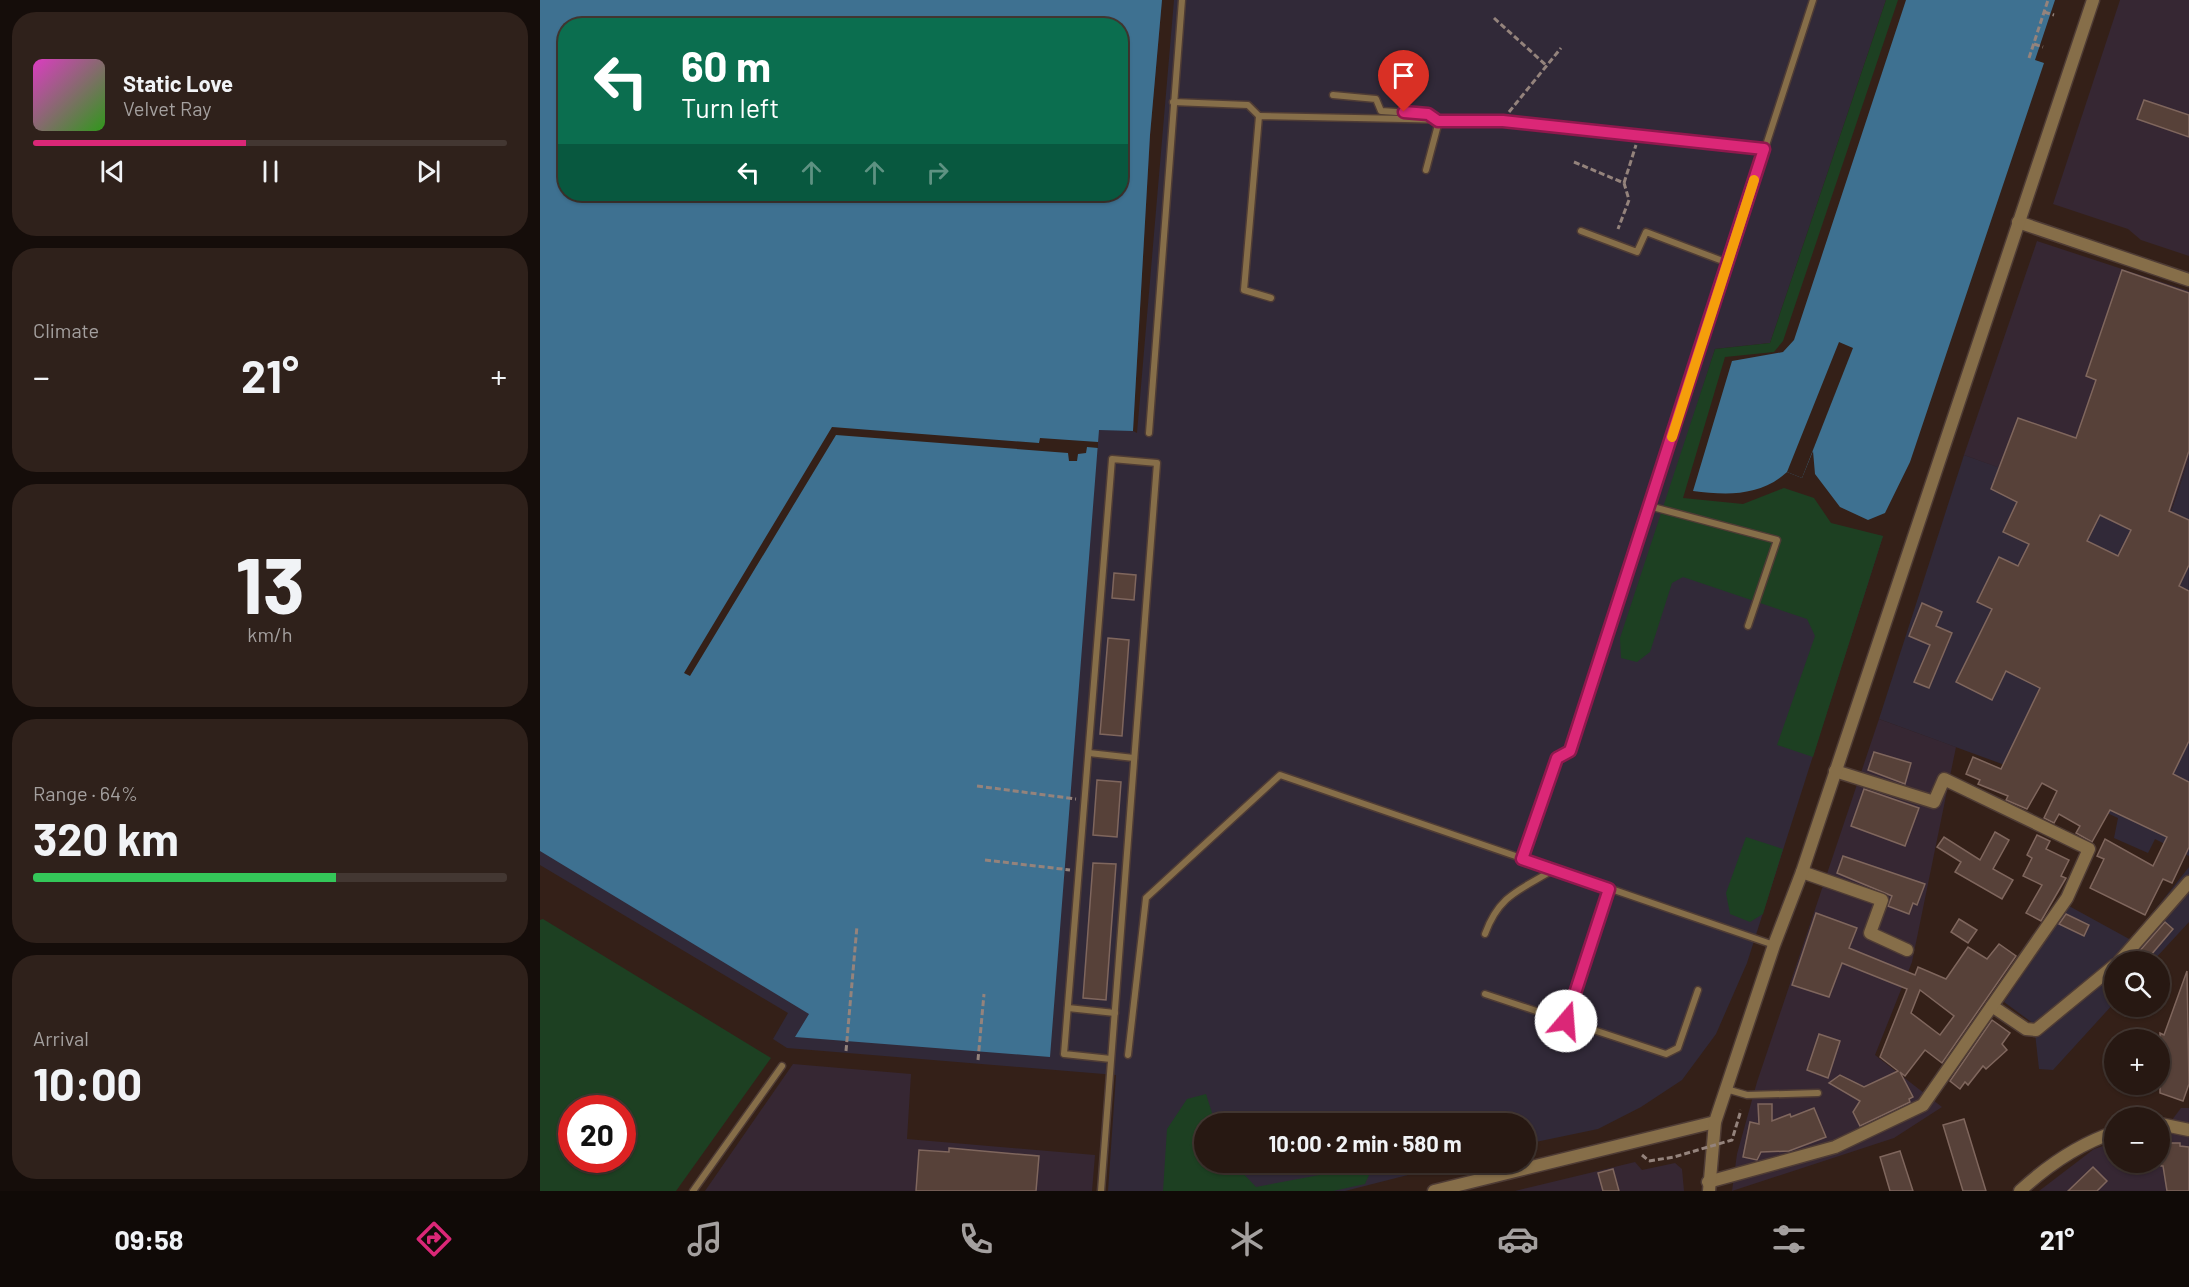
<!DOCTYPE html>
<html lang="en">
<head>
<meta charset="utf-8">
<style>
  body { margin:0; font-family:Barlow,sans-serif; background:#2f211b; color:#f1f3f6; height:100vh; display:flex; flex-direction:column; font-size:22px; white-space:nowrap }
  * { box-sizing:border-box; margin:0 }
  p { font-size:20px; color:#a4a09f }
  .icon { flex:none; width:33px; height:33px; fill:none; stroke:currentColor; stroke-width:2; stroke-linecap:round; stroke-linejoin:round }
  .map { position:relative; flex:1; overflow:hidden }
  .details { display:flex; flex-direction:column; gap:12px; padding:12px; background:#150d0a; width:540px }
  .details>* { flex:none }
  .banner { position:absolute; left:18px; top:18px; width:570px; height:183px; border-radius:24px; box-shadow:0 2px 4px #0004,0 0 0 2px #433732; background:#0b6e4f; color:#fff; overflow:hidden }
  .fabs { position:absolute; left:1564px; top:951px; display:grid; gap:12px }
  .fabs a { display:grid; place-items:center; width:66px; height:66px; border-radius:50%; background:#271812; box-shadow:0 2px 4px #0004,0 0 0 2px #433732; font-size:30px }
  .speed { position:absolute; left:18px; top:1095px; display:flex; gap:12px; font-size:30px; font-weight:700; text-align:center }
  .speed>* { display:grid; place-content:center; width:78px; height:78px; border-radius:50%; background:#271812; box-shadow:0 2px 4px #0004,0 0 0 2px #433732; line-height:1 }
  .speed .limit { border:9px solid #d22; background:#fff; color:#111 }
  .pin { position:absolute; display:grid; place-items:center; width:51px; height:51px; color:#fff; margin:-62px -26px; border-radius:50% 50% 50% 0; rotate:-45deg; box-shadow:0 0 6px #0007 }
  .pin .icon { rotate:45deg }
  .me { position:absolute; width:66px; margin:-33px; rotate:18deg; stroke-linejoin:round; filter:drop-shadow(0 0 4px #0008) }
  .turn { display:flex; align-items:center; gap:21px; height:126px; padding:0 24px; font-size:27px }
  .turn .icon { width:78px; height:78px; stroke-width:2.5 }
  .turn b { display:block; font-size:42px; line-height:51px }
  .lanes { display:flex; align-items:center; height:57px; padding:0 24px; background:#0003; justify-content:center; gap:30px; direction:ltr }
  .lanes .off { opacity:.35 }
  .big { font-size:45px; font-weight:700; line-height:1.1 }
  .details .tile { flex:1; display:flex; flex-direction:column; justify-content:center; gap:9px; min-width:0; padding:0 21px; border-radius:24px; background:#2f211b }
  .details .dial { align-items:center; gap:0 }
  .dial b { font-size:78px; line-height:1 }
  .song { display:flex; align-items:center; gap:18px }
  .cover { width:72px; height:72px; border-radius:9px; background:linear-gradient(135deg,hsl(310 70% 55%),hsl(110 70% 35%)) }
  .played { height:6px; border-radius:3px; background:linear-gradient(90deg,#db2777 45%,#433732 45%) }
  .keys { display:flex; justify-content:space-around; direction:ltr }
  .heat { display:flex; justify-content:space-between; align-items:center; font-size:33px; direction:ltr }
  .charge { height:9px; border-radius:4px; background:linear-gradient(90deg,#34c759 64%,#433732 0) }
  .trip { position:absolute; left:654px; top:1113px; width:342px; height:60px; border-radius:30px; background:#271812; box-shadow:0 2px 4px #0004,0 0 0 2px #433732; font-weight:700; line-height:60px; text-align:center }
  .dock { display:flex; height:96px; justify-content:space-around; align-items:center; background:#100a07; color:#a4a09f }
  .dock .icon { width:42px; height:42px }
  .dock .active { color:#db2777 }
  .dock b { font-size:27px; color:#f1f3f6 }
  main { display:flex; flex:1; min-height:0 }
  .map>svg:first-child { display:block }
  .commercial { fill:#362733 }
  .industrial { fill:#312938 }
  .green { fill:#1d4022; fill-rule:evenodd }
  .water { fill:#3e7191; fill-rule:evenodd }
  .pier { fill:#342018 }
  .building { fill:#574139; stroke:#7f665d; stroke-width:1.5; fill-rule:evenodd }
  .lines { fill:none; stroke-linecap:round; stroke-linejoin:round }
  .service-casing { stroke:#4f3c35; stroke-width:9 }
  .minor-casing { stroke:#4f3c35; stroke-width:15 }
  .tertiary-casing { stroke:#4f3c35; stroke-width:15 }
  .path { stroke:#94837c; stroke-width:3; stroke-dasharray:6 3; stroke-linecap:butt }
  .service { stroke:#866e49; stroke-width:6 }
  .minor { stroke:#866e49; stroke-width:12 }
  .tertiary { stroke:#866e49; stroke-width:12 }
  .path-bridge { stroke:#94837c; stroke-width:3; stroke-dasharray:6 3; stroke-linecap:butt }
  .route-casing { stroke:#8e194d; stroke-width:15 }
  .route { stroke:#db2777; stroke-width:10 }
  .slow { stroke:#f59e0b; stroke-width:10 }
</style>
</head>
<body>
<main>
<section class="details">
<div class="tile">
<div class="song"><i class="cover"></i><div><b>Static Love</b><p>Velvet Ray</p></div></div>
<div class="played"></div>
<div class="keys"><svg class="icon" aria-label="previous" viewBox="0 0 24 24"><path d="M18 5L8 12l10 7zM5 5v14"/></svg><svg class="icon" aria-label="pause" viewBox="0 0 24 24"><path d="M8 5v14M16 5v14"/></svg><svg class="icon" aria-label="next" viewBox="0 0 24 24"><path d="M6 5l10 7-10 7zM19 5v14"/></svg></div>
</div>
<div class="tile"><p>Climate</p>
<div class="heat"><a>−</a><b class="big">21°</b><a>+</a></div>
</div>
<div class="tile dial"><b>13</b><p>km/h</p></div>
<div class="tile"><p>Range · 64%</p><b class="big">320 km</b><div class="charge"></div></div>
<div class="tile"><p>Arrival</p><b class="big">10:00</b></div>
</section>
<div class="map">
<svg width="1649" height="1191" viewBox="0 0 1649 1191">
  <rect width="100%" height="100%" fill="#342018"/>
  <g class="commercial">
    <polygon points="1580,0 1649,0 1649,256 1601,240 1588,229 1513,204"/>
    <polygon points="1497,241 1649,291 1649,458 1625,528 1424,455"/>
    <polygon points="1339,719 1416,747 1372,962 1335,1055 1402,1107 1354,1138 1192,1191 1197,1154 1217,1082"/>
    <polygon points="253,1064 371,1074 367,1139 555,1155 552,1191 165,1191"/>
    <polygon points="1641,1108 1649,1108 1649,1191 1499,1191 1554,1149 1575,1142 1575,1162 1620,1162 1620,1136"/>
    <polygon points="1095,1162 1102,1170 1135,1163 1142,1169 1144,1191 975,1191"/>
  </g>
  <g class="industrial">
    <polygon points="622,0 610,135 593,431 597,433 634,0 1346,0 1230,343 1175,349 1127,499 1343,536 1207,963 1176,1034 1142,1080 1101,1107 1058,1129 986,1144 986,1124 664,1124 664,1162 915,1163 805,1191 568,1191 576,1075 247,1048 233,1039 248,1013 0,865 0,686 580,194 580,26"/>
    <polygon points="1424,455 1626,527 1649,458 1649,856 1615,839 1608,853 1574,838 1578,818 1462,764 1339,719"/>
    <polygon points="1649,867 1649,922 1613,961 1575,962 1575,1002 1513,1070 1499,1069 1494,1024 1464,1002 1529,906 1591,940"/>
  </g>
  <g class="green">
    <polygon points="1346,0 1358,0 1243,341 1234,352 1185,357 1143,498 1203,504 1244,488 1274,498 1291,523 1343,536 1273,757 1237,745 1275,636 1267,619 1143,577 1132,583 1110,652 1097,662 1081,658 1080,638 1175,349 1230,343"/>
    <polygon points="1206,837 1243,849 1223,914 1210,922 1190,914 1186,893"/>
    <path d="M3 919 231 1058 136 1191H0V920ZM32 1108H82V1160H32Z"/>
    <polygon points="666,1094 673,1116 671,1123 664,1124 664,1162 698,1168 716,1187 822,1167 830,1173 825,1184 793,1191 623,1191 627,1129 647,1099"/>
  </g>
  <g class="water">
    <path d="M0 0H622L610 135 593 431 559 430 510 1057 255 1037 269 1014 0 851ZM26 26H580V194H26Z"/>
    <path d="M1366 0H1515L1495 60 1504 63 1370 462 1345 513 1328 520 1300 507 1275 474 1273 451 1262 478 1247 472C1220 497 1186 495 1153 491L1192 361 1243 352 1254 340Z"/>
  </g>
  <g class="pier">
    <polygon points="1299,342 1313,348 1262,478 1247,472"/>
    <polygon points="292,427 499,443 500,438 558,442 558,448 547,447 546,453 538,454 537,461 529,461 528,453 296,435 150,676 144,673"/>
  </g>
  <g class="building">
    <polygon points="1604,100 1649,115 1649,137 1597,119"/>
    <path d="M1582 270 1649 293V451L1629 511 1649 520V565L1639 586 1649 591V741L1633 774 1649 782V847L1632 883 1623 879 1605 915 1550 888 1564 859 1557 856 1565 839 1613 866 1627 837 1570 810 1552 842 1536 833 1540 826 1519 814 1514 823 1504 818 1517 791 1502 783 1487 809 1466 800 1468 796 1438 784 1440 780 1426 774 1433 757 1461 769 1500 688 1466 671 1452 700 1416 682 1452 609 1437 602 1459 557 1478 566 1489 544 1463 532 1477 502 1451 489 1478 418 1536 438 1556 380 1546 376ZM1560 515 1591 530 1578 556 1547 541Z"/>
    <polygon points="574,573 596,575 594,600 572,598"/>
    <polygon points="1382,603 1402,612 1396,626 1412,633 1389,688 1374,682 1390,645 1369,636"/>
    <polygon points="568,638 589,640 582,736 560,734"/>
    <polygon points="1334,752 1371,763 1365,784 1328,770"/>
    <polygon points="557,780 581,782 577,837 553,835"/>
    <polygon points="1324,789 1379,808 1365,846 1311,826"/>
    <polygon points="1455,832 1469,840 1453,869 1473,880 1462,899 1415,872 1421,862 1397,847 1404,837 1440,860"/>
    <polygon points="1497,835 1510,841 1506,849 1529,860 1521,876 1526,878 1501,921 1486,913 1502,885 1483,876 1492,858 1487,855"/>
    <polygon points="1303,856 1385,884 1377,905 1373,903 1369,914 1348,906 1352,896 1297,873"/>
    <polygon points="553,863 576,864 566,1000 543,998"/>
    <path d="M1276 913 1317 928 1309 948 1375 975 1378 967 1406 979 1428 947 1447 959 1459 944 1476 956 1402 1063 1385 1050 1365 1076 1360 1072 1373 1097 1369 1099 1370 1102 1320 1126 1313 1112 1320 1101 1289 1083 1300 1075 1324 1087 1358 1071 1340 1057 1367 989 1302 963 1289 997 1252 985ZM1380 990 1414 1016 1400 1035 1371 1013Z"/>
    <polygon points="1526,914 1549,925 1544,936 1519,924"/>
    <polygon points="1419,919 1437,930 1428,943 1411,932"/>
    <polygon points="1625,922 1633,929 1605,962 1590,962"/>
    <polygon points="1647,971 1649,1084 1643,1101 1620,1093 1620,1033 1624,1035"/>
    <polygon points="1452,1020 1470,1033 1462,1044 1467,1050 1446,1069 1443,1066 1428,1085 1425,1082 1420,1089 1410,1081"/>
    <polygon points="1279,1034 1300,1041 1288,1078 1267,1070"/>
    <polygon points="1218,1104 1232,1104 1232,1121 1250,1114 1251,1117 1274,1108 1286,1137 1249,1151 1221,1152 1217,1160 1203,1157 1210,1122 1219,1124"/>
    <polygon points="1424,1119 1446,1191 1423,1191 1403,1125"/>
    <polygon points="1620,1143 1640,1143 1640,1146 1649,1147 1649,1191 1627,1191 1623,1166 1621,1166"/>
    <polygon points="409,1148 499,1156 496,1191 376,1191 379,1150 409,1152"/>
    <polygon points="1360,1151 1373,1191 1350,1191 1340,1157"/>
    <polygon points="1553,1167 1567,1181 1557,1191 1528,1191"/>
    <polygon points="1073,1169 1079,1191 1063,1191 1058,1173"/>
  </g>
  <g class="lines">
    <g class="service-casing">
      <g id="service">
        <polyline points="793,95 836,99 841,111 888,114 899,121 886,170"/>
        <polyline points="633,102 708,105 719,116"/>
        <polyline points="1041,231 1097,252 1106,232 1188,263"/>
        <polyline points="731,298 704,290 719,116 962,121 1225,149"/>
        <polyline points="609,433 642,0"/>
        <polyline points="1109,506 1237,540 1208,626"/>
        <polyline points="549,753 594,758"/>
        <polyline points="982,859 1017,758 1030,751 1273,0"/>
        <path d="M945 934C959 895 980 890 1013 870"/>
        <polyline points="945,994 1126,1054 1138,1048 1158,990"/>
        <polyline points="528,1008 575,1013"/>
        <polyline points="1026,1021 1069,889"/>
        <polyline points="588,1055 606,898 740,775 1234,945"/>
        <polyline points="1186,1089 1207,1095 1278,1093"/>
        <polyline points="153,1191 242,1066"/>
        <path d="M561 1191C580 948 598 706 617 463L572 459 524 1054 571 1059"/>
      </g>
    </g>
    <g class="minor-casing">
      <g id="minor">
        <polyline points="1262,872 1342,900 1330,933 1367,950"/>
        <polyline points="1579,962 1649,882"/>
        <polyline points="1452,1006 1486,1029 1496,1030 1575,965"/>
        <polyline points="1168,1182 1295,1147 1383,1105 1527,898 1549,849 1404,779 1394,802 1295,771"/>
      </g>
    </g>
    <g class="tertiary-casing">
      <g id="tertiary">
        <polyline points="1478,222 1649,280"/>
        <polyline points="1620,1124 1649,1130"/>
        <polyline points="894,1191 1175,1122"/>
        <polyline points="1169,1191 1175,1122 1234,945 1262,872 1553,0"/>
        <path d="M1480 1191C1508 1165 1539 1144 1575 1132"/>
      </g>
    </g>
    <g class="path">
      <polyline points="1504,12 1514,15"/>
      <polyline points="954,18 1007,66"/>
      <polyline points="1494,44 1503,47"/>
      <polyline points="1489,58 1508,0"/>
      <polyline points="969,112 1021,48"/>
      <polyline points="1034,162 1084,183 1089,200 1078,229"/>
      <polyline points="1084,183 1096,145"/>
      <polyline points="437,786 536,799"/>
      <polyline points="445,860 530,870"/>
      <polyline points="306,1051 317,926"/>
      <polyline points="438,1060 444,994"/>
      <polyline points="1102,1155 1109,1161"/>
    </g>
    <use href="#service" class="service"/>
    <use href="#minor" class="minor"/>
    <use href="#tertiary" class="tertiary"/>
    <polyline class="path-bridge" points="1109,1161 1134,1157 1192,1140 1201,1110"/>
  </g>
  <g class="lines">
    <g class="route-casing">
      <polyline id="route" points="864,112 888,114 898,121 963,121 1224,149 1030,751 1017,758 982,859 1069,889 1026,1021"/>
    </g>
    <use href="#route" class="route"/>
    <polyline class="slow" points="1132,437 1214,180"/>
  </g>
</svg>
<div class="fabs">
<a><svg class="icon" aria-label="search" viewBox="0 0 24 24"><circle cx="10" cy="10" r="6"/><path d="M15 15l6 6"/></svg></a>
<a>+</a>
<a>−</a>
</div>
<div class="speed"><div class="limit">20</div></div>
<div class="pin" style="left:864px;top:112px;background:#d93025"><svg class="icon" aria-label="arrive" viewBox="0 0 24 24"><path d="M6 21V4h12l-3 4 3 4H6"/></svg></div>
<svg class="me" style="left:1026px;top:1021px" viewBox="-20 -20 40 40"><circle r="19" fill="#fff"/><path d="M0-13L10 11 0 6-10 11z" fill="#db2777"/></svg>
<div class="trip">10:00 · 2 min · 580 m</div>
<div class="banner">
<div class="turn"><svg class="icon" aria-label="left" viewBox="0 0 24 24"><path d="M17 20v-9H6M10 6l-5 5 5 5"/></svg><div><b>60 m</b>Turn left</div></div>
<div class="lanes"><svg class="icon" aria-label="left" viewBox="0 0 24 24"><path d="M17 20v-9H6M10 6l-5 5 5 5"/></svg><svg class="icon off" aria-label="ahead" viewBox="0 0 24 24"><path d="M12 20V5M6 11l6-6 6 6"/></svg><svg class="icon off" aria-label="ahead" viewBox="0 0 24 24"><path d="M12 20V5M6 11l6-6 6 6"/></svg><svg class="icon off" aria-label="right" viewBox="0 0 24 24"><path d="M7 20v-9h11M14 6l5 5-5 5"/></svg></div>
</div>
</div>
</main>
<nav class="dock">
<b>09:58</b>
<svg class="icon active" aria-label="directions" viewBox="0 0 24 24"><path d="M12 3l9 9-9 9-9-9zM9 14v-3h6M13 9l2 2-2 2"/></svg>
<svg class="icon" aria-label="music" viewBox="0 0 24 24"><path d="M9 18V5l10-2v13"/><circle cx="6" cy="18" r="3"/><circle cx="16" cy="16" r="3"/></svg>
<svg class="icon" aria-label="phone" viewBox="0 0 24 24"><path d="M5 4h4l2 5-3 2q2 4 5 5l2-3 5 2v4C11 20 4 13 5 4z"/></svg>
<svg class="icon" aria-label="climate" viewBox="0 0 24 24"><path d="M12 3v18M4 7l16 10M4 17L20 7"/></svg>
<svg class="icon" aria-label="car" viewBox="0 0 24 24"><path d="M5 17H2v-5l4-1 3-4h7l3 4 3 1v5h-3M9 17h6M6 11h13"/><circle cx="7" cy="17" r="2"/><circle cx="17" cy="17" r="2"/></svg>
<svg class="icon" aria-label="filters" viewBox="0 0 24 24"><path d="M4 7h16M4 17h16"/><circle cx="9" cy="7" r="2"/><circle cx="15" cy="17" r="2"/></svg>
<b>21°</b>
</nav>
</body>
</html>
